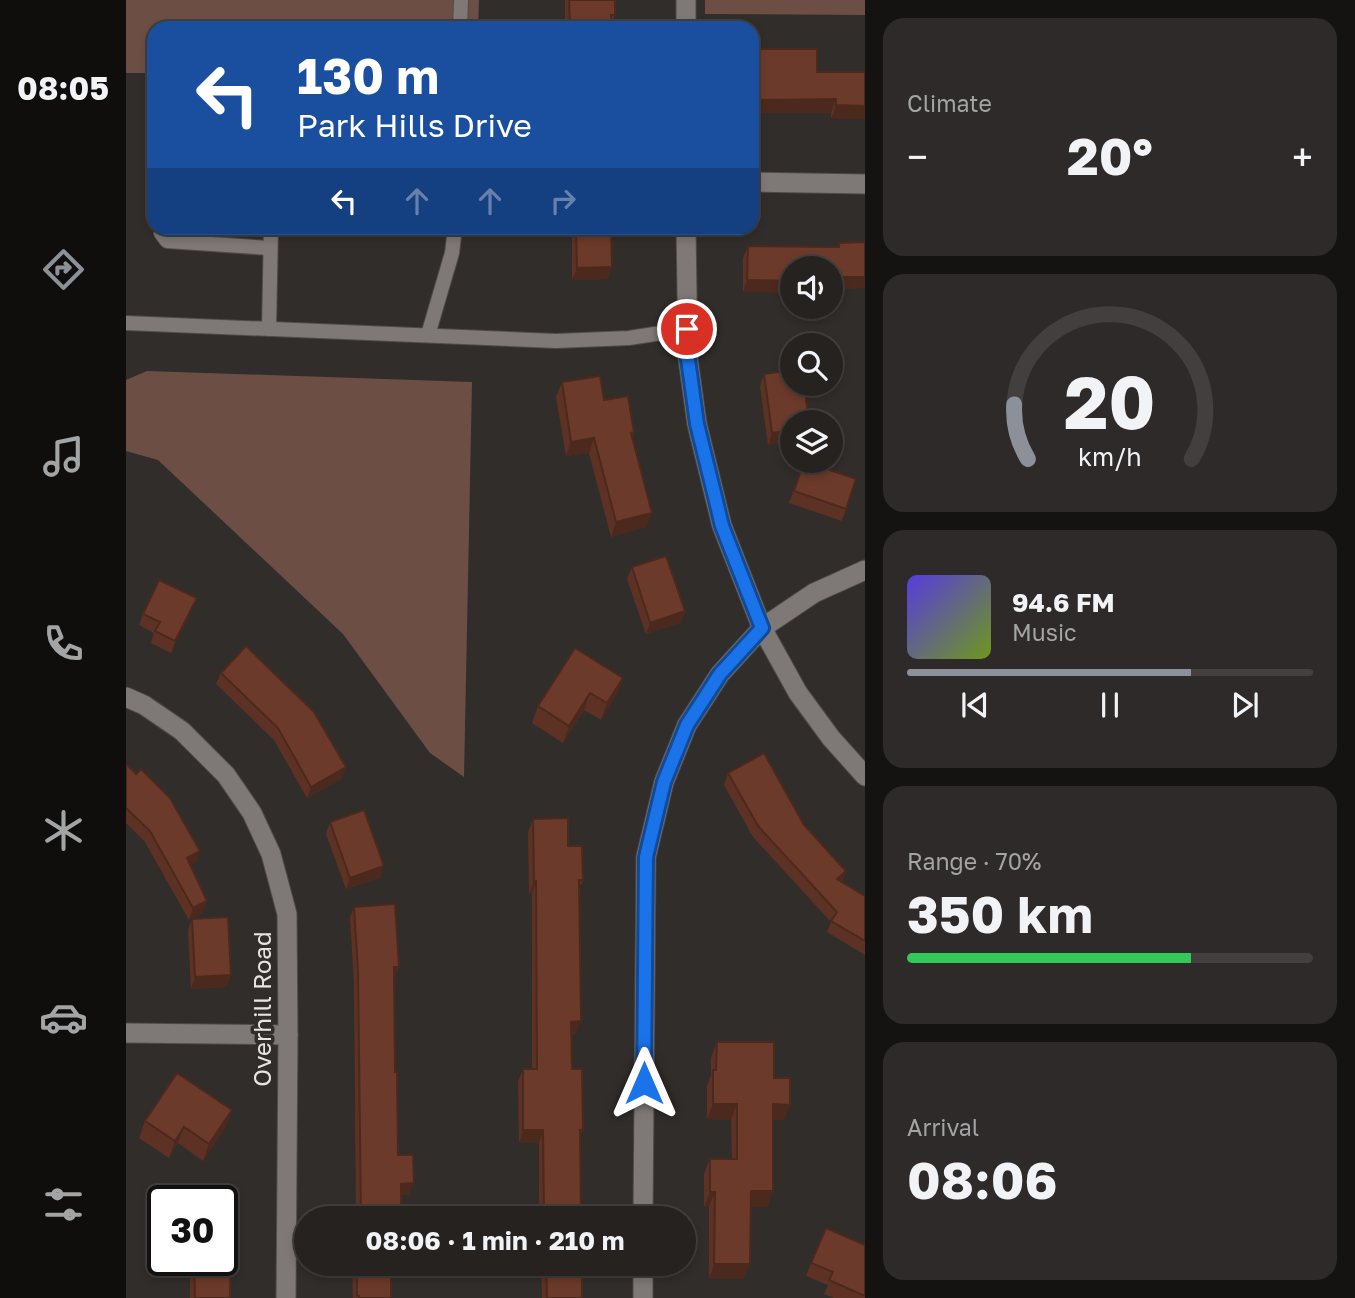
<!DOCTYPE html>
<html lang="en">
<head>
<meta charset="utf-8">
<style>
  body { margin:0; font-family:"Golos Text",sans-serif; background:#2d2a29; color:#f1f3f6; height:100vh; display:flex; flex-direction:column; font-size:26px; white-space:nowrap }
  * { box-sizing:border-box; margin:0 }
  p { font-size:23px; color:#a3a4a5 }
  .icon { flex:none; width:38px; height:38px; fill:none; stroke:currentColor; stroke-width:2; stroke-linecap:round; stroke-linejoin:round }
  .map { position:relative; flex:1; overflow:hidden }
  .drawer { display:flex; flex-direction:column; gap:18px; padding:18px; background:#141312; width:490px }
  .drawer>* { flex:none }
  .top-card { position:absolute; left:21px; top:21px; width:612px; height:214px; border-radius:21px; box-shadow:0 4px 10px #0003,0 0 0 2px #423f3e; background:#1a4fa0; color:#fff; overflow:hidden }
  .tools { position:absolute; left:654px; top:256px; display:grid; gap:14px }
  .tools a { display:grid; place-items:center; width:63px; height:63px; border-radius:50%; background:#252220; box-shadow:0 4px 10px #0003,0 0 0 2px #423f3e; font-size:35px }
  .speed { position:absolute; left:21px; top:1185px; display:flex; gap:14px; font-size:35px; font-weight:700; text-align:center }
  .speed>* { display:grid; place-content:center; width:91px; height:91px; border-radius:50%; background:#252220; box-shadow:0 4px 10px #0003,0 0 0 2px #423f3e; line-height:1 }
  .speed .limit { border:4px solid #111; border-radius:10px; background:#fff; color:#111 }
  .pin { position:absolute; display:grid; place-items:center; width:60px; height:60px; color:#fff; margin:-30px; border:4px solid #fff; border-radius:50%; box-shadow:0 2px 7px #0007 }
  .me { position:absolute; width:77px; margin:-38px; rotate:0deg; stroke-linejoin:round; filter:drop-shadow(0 0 5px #0008) }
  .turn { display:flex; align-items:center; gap:24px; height:147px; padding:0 35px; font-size:32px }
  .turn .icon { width:91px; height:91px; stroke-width:2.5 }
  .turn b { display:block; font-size:49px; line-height:60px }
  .lanes { display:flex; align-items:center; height:66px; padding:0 35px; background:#0003; justify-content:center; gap:35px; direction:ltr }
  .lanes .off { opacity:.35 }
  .big { font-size:52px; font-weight:700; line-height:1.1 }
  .drawer .widget { flex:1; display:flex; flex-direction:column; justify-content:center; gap:10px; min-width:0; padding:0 24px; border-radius:21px; background:#2d2a29 }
  .drawer .dial { align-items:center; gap:0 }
  .dial svg { height:182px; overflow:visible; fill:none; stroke:#423f3e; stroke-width:7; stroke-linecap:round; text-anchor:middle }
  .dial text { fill:#f1f3f6; stroke:none }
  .song { display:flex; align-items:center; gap:21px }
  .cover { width:84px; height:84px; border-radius:10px; background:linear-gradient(135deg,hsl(250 70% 55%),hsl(80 70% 35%)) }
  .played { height:7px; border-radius:4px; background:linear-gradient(90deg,#8c9099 70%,#423f3e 70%) }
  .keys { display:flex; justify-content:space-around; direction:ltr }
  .heat { display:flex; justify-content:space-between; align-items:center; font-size:38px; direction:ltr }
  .charge { height:10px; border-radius:5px; background:linear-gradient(90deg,#34c759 70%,#423f3e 0) }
  .trip { position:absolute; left:168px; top:1206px; width:402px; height:70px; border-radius:35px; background:#252220; box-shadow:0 4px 10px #0003,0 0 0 2px #423f3e; font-weight:700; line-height:70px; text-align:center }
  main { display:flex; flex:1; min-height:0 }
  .tab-bar { display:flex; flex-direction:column; width:126px; justify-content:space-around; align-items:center; background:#0f0e0d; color:#a3a4a5 }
  .tab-bar .icon { width:49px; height:49px }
  .tab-bar .active { color:#8c9099 }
  .tab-bar b { font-size:32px; color:#f1f3f6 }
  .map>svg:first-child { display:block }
  .green { fill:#6d4e44 }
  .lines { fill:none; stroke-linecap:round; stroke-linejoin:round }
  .service-casing { stroke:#4f4b4a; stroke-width:16 }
  .minor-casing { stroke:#4f4b4a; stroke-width:21 }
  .service { stroke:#7e7977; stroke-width:14 }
  .minor { stroke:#7e7977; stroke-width:19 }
  .wall { fill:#5d3224 }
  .shaded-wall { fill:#4c291d }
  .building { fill:#6c3a2a; stroke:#4c291d; stroke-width:2 }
  .route-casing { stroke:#114b97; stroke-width:18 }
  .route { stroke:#1a73e8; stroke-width:12 }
  .labels { text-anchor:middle; stroke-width:7; stroke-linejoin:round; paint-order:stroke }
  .street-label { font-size:24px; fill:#e7e4e3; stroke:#312d2b }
</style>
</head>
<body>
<main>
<nav class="tab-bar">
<b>08:05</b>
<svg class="icon active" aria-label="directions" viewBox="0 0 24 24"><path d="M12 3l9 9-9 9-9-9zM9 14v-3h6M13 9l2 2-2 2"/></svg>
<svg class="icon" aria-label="music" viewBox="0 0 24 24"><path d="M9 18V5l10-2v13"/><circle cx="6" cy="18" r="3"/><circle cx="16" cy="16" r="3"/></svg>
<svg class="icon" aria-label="phone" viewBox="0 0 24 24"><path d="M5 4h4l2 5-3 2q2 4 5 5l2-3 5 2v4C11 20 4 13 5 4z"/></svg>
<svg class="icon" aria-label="climate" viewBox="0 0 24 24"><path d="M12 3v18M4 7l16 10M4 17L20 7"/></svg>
<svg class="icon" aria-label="car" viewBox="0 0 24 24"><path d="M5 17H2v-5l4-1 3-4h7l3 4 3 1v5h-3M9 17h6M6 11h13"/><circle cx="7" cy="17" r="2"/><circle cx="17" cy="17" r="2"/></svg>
<svg class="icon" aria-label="filters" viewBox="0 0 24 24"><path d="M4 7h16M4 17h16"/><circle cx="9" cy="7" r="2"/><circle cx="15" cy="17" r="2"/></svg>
</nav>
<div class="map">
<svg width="739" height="1298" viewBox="0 0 739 1298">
  <rect width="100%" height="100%" fill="#312d2b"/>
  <g class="green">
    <polygon points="0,0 353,0 352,28 28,28 28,73 0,73"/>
    <polygon points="579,0 739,0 739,15 579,14"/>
    <polygon points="21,371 346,382 338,777 304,753 217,634 32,460 0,451 0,380"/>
  </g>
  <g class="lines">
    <g class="service-casing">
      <g id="service">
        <polyline points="334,28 335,0"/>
        <polyline points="36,228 35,233 41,241 143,248"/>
        <polyline points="0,323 430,341 503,338 561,329"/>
        <polyline points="143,329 145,228"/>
        <polyline points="302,335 326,253 329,228"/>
      </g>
    </g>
    <g class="minor-casing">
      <g id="minor">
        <polyline points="560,28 560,0"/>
        <polyline points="626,182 739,184"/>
        <polyline points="560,228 562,359 571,424 596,526 636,628 672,693 705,738 739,776"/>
        <polyline points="0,697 18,705 56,731 100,775 126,813 145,854 161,914 162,1035 160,1298"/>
        <polyline points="0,1033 162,1035"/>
        <polyline points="517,1218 520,857 538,782 561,725 594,674 636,628 688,593 739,570"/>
        <polyline points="517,1298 517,1264"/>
      </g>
    </g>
    <use href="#service" class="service"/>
    <use href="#minor" class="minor"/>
  </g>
  <g class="wall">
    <polygon points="439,0 489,0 489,15 485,24 485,28 439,28"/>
    <polygon points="632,49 691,72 739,72 705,119 705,113 626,113 626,65"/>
    <polygon points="446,228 485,228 482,279 446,280"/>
    <polygon points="713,243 739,288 705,289 705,268 617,292 617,258 622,246 711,247"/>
    <polygon points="638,374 667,422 667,441 642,445 634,386"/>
    <polygon points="436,382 478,400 508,432 506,437 520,527 485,537 463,453 440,456 430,397"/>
    <polygon points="678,461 730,479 716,521 663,503"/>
    <polygon points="506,567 559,611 554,623 520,634 501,579"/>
    <polygon points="71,598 66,609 45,653 25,643 28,633 13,625 17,614"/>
    <polygon points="95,673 220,767 215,779 181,798 148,740 90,684"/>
    <polygon points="497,678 490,695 475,720 458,710 437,743 406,723 412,706"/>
    <polygon points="0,764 74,851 70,862 64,865 81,901 76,913 63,920 19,842 0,823"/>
    <polygon points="602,773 678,825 720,871 716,882 739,896 739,955 701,932 705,922 627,837 598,785"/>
    <polygon points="407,819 442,846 457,880 453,889 450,1034 446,1035 446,1069 457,1130 454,1136 455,1218 413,1218 413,1143 393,1143 392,1082 397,1069 406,1069 406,894 403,894 402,832"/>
    <polygon points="204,822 254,878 220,889 200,834"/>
    <polygon points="228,907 269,978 269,1072 272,1155 283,1195 275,1195 273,1218 230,1218 228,982 224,918"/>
    <polygon points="66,919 101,987 65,989 62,930"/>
    <polygon points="591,1042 648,1078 658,1120 647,1120 642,1207 625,1207 618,1279 583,1279 583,1207 578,1207 578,1174 584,1159 606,1159 605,1120 581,1119 581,1086 585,1076 585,1058"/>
    <polygon points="106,1110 100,1126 77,1161 52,1143 43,1158 13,1138 19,1121"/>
    <polygon points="739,1245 739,1298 708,1298 698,1294 702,1285 680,1276 685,1263"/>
    <polygon points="67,1260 96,1260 104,1298 64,1298 64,1267"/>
    <polygon points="226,1264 265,1264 265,1298 227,1298"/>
    <polygon points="415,1264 456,1264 456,1298 416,1298"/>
  </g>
  <g class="shaded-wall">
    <polygon points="710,99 705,113 626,113 626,100"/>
    <polygon points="710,105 739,106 739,119 705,119"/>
    <polygon points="486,267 482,279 446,280 451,268"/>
    <polygon points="705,277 739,277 739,288 705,289"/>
    <polygon points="621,280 667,281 667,293 617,292"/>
    <polygon points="667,430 667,441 642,445 646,433"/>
    <polygon points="468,438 463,453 440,456 445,442"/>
    <polygon points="526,513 520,527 485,537 490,522"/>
    <polygon points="71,598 66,609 45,653 49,641"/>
    <polygon points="559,611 554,623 520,634 524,623"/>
    <polygon points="497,678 490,695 475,720 481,703"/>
    <polygon points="464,693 458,710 437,743 443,726"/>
    <polygon points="220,767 215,779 181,798 185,787"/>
    <polygon points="74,851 70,862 57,870 61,858"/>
    <polygon points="258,866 254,878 220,889 224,878"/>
    <polygon points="720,871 715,882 711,879"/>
    <polygon points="408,881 410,881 406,894 403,894"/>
    <polygon points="81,901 76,913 63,920 67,908"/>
    <polygon points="268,967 273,967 269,978 264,978"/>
    <polygon points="105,975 101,987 65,989 69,977"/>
    <polygon points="455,1021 450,1034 441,1035 445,1022"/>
    <polygon points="587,1104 611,1104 605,1120 581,1119"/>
    <polygon points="647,1104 664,1105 658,1120 641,1120"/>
    <polygon points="106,1110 100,1126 77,1161 83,1144"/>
    <polygon points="58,1127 52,1143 43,1158 49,1141"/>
    <polygon points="397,1130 417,1130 413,1143 393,1143"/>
    <polygon points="288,1183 283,1195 271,1195 275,1184"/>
    <polygon points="625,1191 647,1191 642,1207 619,1207"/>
    <polygon points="584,1192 589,1192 583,1207 578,1207"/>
    <polygon points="264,1212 275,1212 273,1218 262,1218"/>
    <polygon points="588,1264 624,1264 618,1279 583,1279"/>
  </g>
  <g class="building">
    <polygon points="443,0 489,0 489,15 485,15 485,28 444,28"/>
    <polygon points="632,49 691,49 691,72 739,72 739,106 710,105 710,99 626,100 626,65 632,65"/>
    <polygon points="450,228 485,228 486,267 451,268"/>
    <polygon points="739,242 739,277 705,277 705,268 667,268 667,281 621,280 622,246 713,247 713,243"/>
    <polygon points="667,370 667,383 678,383 683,422 667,422 667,430 646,433 638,374"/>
    <polygon points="474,376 478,400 502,396 508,432 505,433 526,513 490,522 468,438 445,442 436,382"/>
    <polygon points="678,461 730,479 720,509 668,491"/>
    <polygon points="540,556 559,611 524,623 506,567"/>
    <polygon points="33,580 71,598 49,641 29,631 34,622 17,614"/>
    <polygon points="120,646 188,712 220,767 185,787 152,728 95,673"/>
    <polygon points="449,648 497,678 481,703 464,693 443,726 412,706"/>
    <polygon points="638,753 678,825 720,871 711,879 739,896 739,941 705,921 711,912 632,826 602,773"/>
    <polygon points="0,764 10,774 15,769 44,798 74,851 61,858 81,901 67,908 24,831 0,808"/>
    <polygon points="238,810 258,866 224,878 204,822"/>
    <polygon points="442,818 442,846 456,846 457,880 453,880 455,1021 445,1022 446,1069 456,1069 457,1130 454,1130 455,1218 418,1218 417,1130 397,1130 397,1069 411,1069 410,881 408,881 407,819"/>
    <polygon points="269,904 273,967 268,967 269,1072 271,1072 272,1155 287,1155 288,1183 275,1184 275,1212 264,1212 264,1218 235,1218 232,970 228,907"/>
    <polygon points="102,917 105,975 69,977 66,919"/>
    <polygon points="591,1042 648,1042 648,1078 664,1078 664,1105 647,1104 647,1191 625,1191 624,1264 588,1264 589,1192 584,1192 584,1159 611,1159 611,1104 587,1104 587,1070 590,1070"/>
    <polygon points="51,1073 106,1110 83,1144 58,1127 49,1141 19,1121"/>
    <polygon points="700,1228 739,1245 739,1296 703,1280 707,1272 685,1263"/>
    <polygon points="96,1256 105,1256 104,1298 69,1298 68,1260 96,1260"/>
    <polygon points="231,1264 265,1264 265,1298 233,1298 233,1296 231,1296"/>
    <polygon points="420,1264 456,1264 456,1298 421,1298"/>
  </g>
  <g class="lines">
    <g class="route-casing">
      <polyline id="route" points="518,1083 520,857 538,782 561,725 594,674 636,628 596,526 590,501 571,424 562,359 561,329"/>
    </g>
    <use href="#route" class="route"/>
  </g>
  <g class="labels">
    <g class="street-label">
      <text transform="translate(137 1009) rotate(-90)" y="8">Overhill Road</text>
    </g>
  </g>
</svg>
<div class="tools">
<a><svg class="icon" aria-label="sound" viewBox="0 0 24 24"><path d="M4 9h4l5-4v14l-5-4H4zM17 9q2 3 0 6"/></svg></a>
<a><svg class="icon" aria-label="search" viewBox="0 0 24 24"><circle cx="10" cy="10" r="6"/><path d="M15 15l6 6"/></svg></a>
<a><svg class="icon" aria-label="layers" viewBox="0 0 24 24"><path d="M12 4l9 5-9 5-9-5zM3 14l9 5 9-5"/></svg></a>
</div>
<div class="speed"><div class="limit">30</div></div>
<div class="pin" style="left:561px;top:329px;background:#d93025"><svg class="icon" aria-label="arrive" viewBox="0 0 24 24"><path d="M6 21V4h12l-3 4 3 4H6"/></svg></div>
<svg class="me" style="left:518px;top:1083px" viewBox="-20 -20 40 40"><path d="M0-17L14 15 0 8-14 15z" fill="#1a73e8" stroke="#fff" stroke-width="4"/></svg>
<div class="trip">08:06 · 1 min · 210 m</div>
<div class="top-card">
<div class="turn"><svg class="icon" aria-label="left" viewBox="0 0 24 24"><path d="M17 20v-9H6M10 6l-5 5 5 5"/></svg><div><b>130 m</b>Park Hills Drive</div></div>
<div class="lanes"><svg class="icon" aria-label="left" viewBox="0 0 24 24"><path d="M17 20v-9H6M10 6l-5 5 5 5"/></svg><svg class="icon off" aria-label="ahead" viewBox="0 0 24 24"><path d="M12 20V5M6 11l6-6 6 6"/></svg><svg class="icon off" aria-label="ahead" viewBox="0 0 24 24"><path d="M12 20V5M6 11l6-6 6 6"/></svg><svg class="icon off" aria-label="right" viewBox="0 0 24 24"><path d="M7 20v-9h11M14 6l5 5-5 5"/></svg></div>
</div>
</div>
<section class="drawer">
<div class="widget"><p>Climate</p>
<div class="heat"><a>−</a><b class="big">20°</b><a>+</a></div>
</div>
<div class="widget dial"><svg viewBox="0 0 100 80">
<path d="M14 69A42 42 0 1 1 86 69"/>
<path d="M14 69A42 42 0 0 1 8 45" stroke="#8c9099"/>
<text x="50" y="56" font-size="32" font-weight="700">20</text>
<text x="50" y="72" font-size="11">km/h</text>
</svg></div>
<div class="widget">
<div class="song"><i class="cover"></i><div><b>94.6 FM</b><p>Music</p></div></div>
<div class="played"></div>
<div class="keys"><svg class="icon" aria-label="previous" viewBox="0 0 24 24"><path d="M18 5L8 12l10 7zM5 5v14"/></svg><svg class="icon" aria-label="pause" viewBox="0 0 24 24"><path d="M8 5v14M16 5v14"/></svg><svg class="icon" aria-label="next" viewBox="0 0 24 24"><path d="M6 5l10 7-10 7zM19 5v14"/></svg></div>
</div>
<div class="widget"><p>Range · 70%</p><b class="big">350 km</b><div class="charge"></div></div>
<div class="widget"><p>Arrival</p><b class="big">08:06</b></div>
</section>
</main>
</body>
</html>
